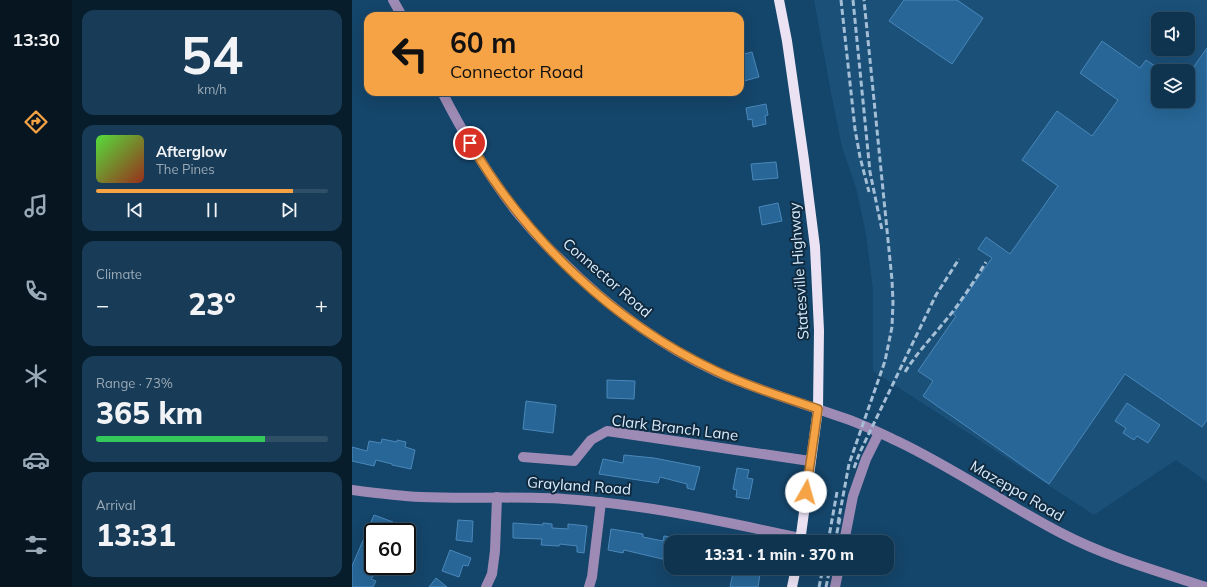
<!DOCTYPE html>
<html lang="en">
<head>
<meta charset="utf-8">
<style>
  body { margin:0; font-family:Mulish,sans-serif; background:#183c57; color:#f1f3f6; height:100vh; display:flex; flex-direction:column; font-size:15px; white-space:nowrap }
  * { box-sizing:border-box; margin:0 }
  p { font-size:13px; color:#9baab7 }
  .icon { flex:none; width:22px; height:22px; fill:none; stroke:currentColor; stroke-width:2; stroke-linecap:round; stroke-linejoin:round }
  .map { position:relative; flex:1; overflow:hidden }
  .panel { display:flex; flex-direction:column; gap:10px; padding:10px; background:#081d2c; width:280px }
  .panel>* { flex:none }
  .banner { position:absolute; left:12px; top:12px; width:380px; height:84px; border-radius:12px; box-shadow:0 4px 16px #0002,0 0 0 1px #2f4f67; background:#f5a345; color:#111; overflow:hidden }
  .fabs { position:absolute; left:799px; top:12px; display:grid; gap:8px }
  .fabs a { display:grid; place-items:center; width:44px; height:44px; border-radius:8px; background:#0f3450; box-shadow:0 4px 16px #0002,0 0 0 1px #2f4f67; font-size:20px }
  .speed { position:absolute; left:12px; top:523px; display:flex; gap:8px; font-size:20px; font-weight:700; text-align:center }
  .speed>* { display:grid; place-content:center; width:52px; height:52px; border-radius:50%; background:#0f3450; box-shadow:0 4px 16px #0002,0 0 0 1px #2f4f67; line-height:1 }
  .speed .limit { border:2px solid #111; border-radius:6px; background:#fff; color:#111 }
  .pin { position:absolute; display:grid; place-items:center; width:34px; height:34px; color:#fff; margin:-17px; border:2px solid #fff; border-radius:50%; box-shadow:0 1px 4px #0007 }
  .me { position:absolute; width:44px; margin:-22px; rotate:7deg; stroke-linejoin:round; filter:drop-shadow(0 0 3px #0008) }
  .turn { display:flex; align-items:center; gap:14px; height:84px; padding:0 20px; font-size:18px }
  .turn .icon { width:52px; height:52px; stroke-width:2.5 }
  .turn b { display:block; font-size:28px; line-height:34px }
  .big { font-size:30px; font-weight:800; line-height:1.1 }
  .panel .tile { flex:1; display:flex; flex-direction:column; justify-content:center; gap:6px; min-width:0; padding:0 14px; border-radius:12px; background:#183c57 }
  .panel .dial { align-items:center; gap:0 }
  .dial b { font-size:52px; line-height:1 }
  .song { display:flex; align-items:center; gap:12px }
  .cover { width:48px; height:48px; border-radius:6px; background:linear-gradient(135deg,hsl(110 70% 55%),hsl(10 70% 35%)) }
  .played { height:4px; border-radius:2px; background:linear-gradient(90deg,#f5a345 85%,#2f4f67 85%) }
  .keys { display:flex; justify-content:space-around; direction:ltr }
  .heat { display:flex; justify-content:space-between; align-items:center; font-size:22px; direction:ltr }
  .charge { height:6px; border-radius:3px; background:linear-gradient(90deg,#34c759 73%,#2f4f67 0) }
  .trip { position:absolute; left:312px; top:535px; width:230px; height:40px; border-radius:12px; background:#0f3450; box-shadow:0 4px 16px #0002,0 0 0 1px #2f4f67; font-weight:800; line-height:40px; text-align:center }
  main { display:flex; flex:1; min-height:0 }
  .tabs { display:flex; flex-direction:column; width:72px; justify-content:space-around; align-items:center; background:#061520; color:#9baab7 }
  .tabs .icon { width:28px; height:28px }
  .tabs .active { color:#f5a345 }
  .tabs b { font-size:18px; color:#f1f3f6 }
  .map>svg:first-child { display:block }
  .built { fill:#1b5079; fill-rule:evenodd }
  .building { fill:#276697; stroke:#4a88bb }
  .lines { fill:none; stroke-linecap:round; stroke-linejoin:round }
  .minor { stroke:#9e8bb5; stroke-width:10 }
  .major { stroke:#ebe3f4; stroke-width:10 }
  .rail { stroke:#a3bed5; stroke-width:3; stroke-dasharray:6 3; stroke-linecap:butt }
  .route-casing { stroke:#9f6a2d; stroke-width:10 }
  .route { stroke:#f5a345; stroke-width:7 }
  .labels { text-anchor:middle; stroke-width:4; stroke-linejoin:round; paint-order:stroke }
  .street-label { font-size:15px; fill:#d9ecfd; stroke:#102a3f }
</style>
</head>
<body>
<main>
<nav class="tabs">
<b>13:30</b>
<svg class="icon active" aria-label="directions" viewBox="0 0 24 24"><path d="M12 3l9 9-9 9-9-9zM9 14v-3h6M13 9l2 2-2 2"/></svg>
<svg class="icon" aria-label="music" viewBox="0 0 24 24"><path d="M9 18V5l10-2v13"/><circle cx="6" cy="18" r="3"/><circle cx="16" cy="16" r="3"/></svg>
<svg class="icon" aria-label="phone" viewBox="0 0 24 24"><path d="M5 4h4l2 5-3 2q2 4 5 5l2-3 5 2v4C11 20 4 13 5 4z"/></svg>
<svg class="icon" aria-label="climate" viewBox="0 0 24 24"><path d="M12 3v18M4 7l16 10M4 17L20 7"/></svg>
<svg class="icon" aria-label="car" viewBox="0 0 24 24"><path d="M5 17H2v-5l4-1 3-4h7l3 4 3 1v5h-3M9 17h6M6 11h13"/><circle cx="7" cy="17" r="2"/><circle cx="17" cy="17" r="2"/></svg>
<svg class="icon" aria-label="filters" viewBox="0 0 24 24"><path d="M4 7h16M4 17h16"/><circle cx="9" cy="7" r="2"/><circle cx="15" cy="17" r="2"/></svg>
</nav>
<section class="panel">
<div class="tile dial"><b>54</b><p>km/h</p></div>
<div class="tile">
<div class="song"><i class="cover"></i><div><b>Afterglow</b><p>The Pines</p></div></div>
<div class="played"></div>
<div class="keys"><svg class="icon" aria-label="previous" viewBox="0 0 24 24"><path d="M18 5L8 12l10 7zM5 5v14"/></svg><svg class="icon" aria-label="pause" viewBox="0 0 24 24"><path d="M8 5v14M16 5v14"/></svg><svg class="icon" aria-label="next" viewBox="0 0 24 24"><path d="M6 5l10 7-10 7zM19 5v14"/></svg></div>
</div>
<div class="tile"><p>Climate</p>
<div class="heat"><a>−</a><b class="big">23°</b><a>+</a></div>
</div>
<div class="tile"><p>Range · 73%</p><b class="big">365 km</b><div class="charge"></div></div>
<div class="tile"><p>Arrival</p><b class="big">13:31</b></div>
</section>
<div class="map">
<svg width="855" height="587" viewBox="0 0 855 587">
  <rect width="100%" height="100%" fill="#14456a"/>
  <path class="built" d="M462 0H855V482L824 460 742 515 521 371V290L514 234 504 188 490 147 479 93ZM806 19H836V49H806ZM806 71H836V101H806Z"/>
  <g class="building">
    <polygon points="552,0 605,0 631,18 600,64 537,21"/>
    <polygon points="750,41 788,68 794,60 806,68 806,101 836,101 836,75 855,48 855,420 850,427 773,374 697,484 571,396 581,381 566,371 604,316 601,314 640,258 626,249 634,237 658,254 706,186 670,160 705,111 740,136 766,100 728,73"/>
    <polygon points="400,52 407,77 388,82 388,68 391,68 388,55"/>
    <polygon points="414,104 416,115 413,116 414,124 401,127 400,119 396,120 394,108"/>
    <polygon points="424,162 426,178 401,180 399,164"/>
    <polygon points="426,203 430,221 410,225 407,207"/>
    <polygon points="255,380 283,381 282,399 255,398"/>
    <polygon points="174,401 204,405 201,433 171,429"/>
    <polygon points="775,403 808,425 796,443 785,436 782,440 771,433 774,428 763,421"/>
    <polygon points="30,439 45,442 45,440 54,442 53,447 63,450 59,469 40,465 40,464 24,460 22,466 0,461 0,447 15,451 17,441 29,443"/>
    <polygon points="272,455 302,458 348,467 342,490 335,488 335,484 308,477 306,483 247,474 251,459 271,463"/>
    <polygon points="385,468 397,470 395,478 401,479 397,499 384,497 385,490 381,489"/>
    <polygon points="22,515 41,522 37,532 21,532 21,569 19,574 22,575 19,579 24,581 21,587 0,587 0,566"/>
    <polygon points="106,520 121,521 120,542 104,540"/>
    <polygon points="161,523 191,525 191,523 200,524 200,528 216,529 216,524 235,526 232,553 225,552 225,546 208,544 207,546 189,545 190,539 161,538"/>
    <polygon points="259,529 291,534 291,537 311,541 312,536 319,537 319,561 272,550 271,553 256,550"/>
    <polygon points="98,550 119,558 116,566 111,565 107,577 90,571"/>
    <polygon points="382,568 409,568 406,587 378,587"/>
    <polygon points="84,578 95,587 77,587"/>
  </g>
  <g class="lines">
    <g class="minor">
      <polyline points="41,0 50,16"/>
      <path d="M90 92C112 135 137 177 167 215 180 231 194 246 209 260 254 305 307 345 365 372 405 390 447 402 489 417 508 423 526 432 545 441 602 468 653 504 709 533 755 557 805 571 854 587"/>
      <polyline points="171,457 222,461 239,440 255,431 458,461"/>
      <path d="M0 490C23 493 46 496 69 497 117 499 165 496 212 499 292 504 370 521 448 538"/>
      <polyline points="492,542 501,496 514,459 527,433"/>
      <polyline points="134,587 140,574 143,551 145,497"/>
      <polyline points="237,587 240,577 249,502"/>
      <polyline points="483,587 487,568"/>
    </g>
    <g class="major">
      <polyline points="427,0 435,41 452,160 463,247 467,330 466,409 448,542"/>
      <polyline points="440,587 444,568"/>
    </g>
    <g class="rail">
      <polyline points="489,0 503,129 508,157 517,192"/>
      <polyline points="501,0 518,172 530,230"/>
      <path d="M553 372C568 348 588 329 605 306 615 292 625 277 634 262"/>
      <polyline points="502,468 508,452 584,295 607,259"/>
      <polyline points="486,523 497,464 533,361 540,327 541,302 540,280 512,0"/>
      <polyline points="476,542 485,492"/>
      <polyline points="483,542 488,518"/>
      <polyline points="467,587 471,568"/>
      <polyline points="474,587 478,568"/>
    </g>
  </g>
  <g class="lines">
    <g class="route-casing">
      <path id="route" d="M118 143C175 240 262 323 364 371 397 387 432 397 466 409L454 492"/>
    </g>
    <use href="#route" class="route"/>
  </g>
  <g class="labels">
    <g class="street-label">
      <text transform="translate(447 271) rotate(-94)" y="5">Statesville Highway</text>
      <text transform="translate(255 278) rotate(41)" y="5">Connector Road</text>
      <text transform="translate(323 428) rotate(7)" y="5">Clark Branch Lane</text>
      <text transform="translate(227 486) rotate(4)" y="5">Grayland Road</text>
      <text transform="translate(665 491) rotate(30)" y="5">Mazeppa Road</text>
    </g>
  </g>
</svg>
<div class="fabs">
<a><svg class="icon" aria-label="sound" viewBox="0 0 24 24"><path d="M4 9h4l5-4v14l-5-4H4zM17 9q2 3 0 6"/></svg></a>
<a><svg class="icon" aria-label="layers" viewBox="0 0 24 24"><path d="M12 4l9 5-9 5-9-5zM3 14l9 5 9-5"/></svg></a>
</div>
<div class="speed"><div class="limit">60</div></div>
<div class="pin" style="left:118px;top:143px;background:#d93025"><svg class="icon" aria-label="arrive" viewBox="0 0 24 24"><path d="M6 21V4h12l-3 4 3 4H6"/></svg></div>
<svg class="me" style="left:454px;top:492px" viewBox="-20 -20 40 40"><circle r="19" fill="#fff"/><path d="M0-13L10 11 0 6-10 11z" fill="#f5a345"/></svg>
<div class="trip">13:31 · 1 min · 370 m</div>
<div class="banner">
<div class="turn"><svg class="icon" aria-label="left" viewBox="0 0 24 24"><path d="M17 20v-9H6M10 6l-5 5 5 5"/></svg><div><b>60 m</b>Connector Road</div></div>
</div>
</div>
</main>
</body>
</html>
